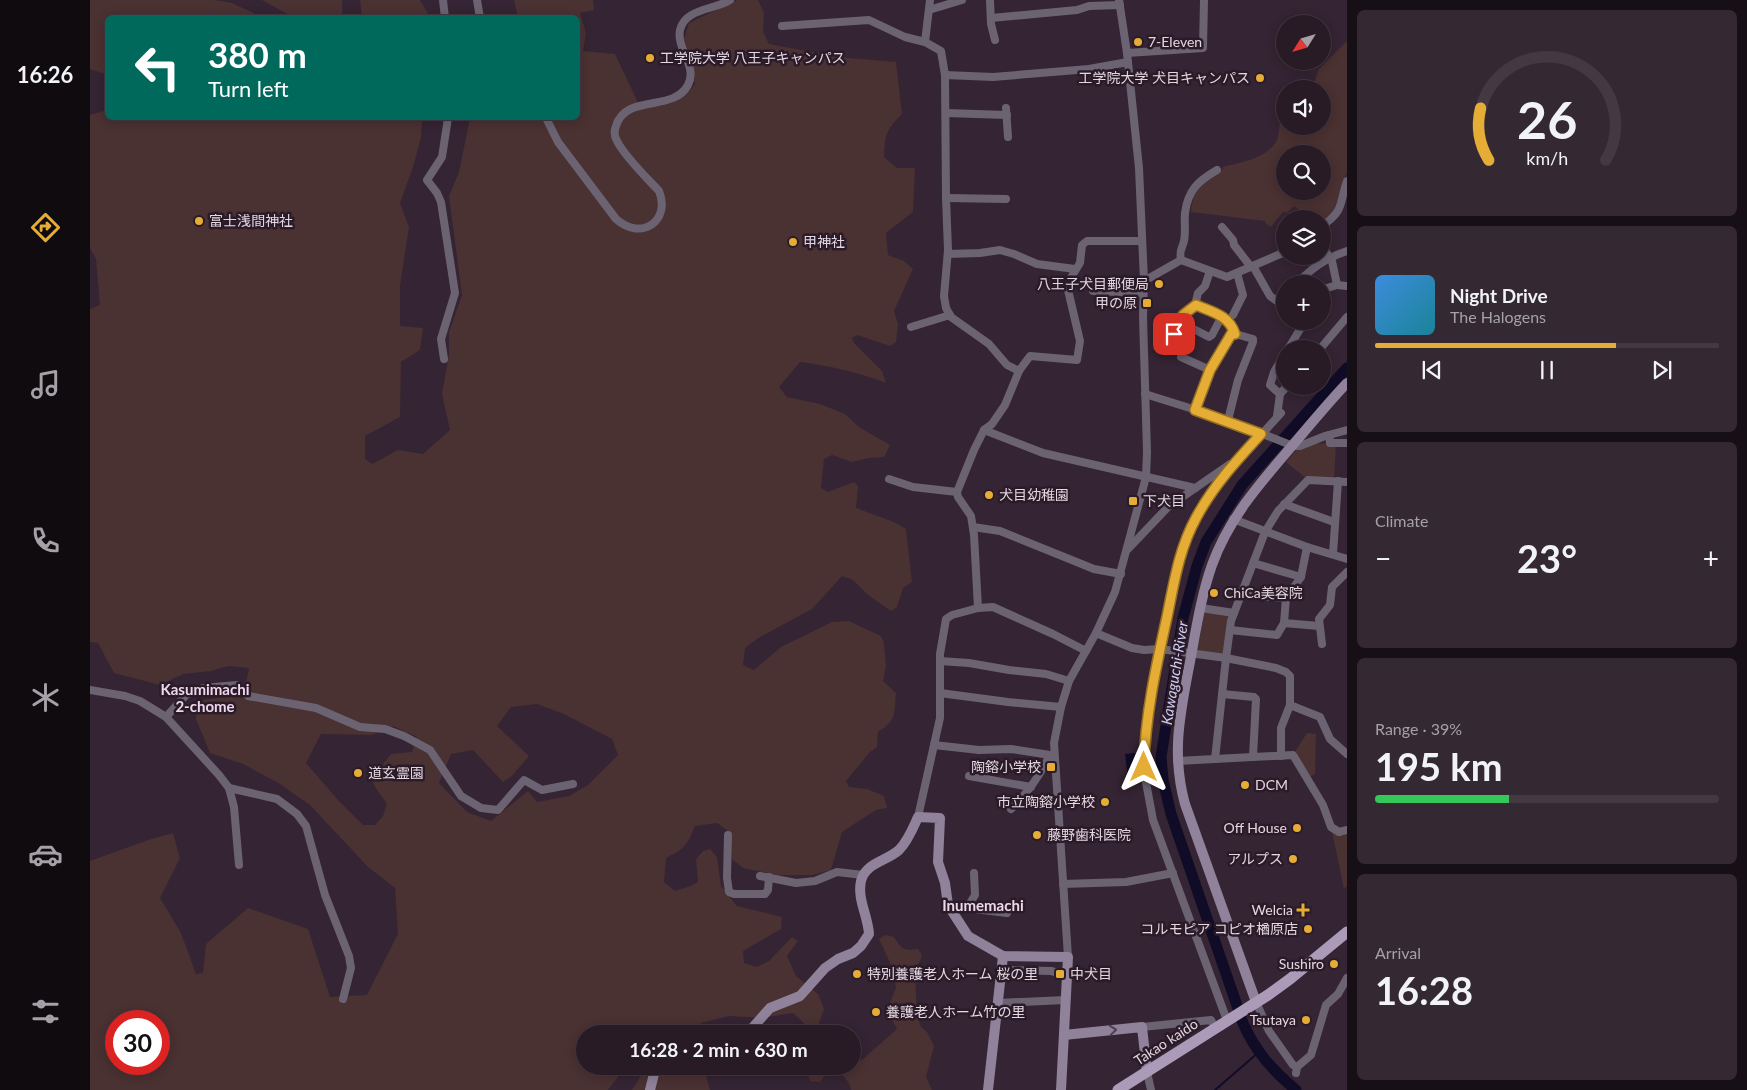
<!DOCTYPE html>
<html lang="en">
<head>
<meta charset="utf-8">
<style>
  body { margin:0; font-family:Lato,"Noto Sans JP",sans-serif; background:#342832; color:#f1f3f6; height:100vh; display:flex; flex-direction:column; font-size:19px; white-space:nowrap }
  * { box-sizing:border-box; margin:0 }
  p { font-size:16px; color:#a5a1a7 }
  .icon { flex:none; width:28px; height:28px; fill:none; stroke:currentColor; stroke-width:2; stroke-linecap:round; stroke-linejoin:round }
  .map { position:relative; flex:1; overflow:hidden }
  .side { display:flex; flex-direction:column; gap:10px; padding:10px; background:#160f15; width:400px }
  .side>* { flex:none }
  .top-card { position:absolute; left:15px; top:15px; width:475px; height:105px; border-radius:8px; box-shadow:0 2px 12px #0003,0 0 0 1px #443943; background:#00695c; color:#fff; overflow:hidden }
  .needle { width:32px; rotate:233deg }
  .fabs { position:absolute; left:1186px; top:15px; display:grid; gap:10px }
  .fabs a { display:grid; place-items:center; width:55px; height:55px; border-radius:50%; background:#281b26; box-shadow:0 2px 12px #0003,0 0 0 1px #443943; font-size:25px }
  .speed { position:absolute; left:15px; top:1010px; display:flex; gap:10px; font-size:25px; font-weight:700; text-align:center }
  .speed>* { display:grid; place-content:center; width:65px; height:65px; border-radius:50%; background:#281b26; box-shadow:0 2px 12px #0003,0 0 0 1px #443943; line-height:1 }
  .speed .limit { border:8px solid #d22; background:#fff; color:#111 }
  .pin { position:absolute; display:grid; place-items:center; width:42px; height:42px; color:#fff; margin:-21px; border-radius:10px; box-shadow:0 2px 8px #0006 }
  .me { position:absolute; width:55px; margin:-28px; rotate:0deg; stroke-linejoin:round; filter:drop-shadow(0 0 4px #0008) }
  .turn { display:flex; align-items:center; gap:18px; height:105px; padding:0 20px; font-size:22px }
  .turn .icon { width:65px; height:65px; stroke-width:2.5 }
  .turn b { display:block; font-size:35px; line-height:42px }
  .big { font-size:38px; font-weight:700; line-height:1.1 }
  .side .widget { flex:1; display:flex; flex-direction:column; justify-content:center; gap:8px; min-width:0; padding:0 18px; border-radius:8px; background:#342832 }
  .side .dial { align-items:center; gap:0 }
  .dial svg { height:130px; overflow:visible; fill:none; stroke:#443943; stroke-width:7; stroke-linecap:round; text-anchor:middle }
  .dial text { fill:#f1f3f6; stroke:none }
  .song { display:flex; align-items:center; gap:15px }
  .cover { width:60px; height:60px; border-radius:8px; background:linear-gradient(135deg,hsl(210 70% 55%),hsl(190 70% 35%)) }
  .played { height:5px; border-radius:2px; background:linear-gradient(90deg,#e5ad35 70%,#443943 70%) }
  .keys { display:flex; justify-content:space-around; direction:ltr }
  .heat { display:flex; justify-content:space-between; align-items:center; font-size:28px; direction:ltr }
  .charge { height:8px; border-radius:4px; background:linear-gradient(90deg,#34c759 39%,#443943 0) }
  .trip { position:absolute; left:486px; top:1025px; width:285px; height:50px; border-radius:25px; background:#281b26; box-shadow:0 2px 12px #0003,0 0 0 1px #443943; font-weight:700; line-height:50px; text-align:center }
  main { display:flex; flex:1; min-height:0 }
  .menu { display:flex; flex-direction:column; width:90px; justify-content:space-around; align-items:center; background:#100b0f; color:#a5a1a7 }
  .menu .icon { width:35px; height:35px }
  .menu .current { color:#e5ad35 }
  .menu b { font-size:22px; color:#f1f3f6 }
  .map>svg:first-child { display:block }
  .green { fill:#4a3132; fill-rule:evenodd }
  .water { fill:#100c28 }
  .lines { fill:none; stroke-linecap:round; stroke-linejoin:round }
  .stream { stroke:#100c28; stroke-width:2 }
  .river { stroke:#100c28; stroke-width:11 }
  .street { stroke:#6b6372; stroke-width:8 }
  .secondary { stroke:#8f829a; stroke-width:10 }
  .primary { stroke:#ab9bb9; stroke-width:11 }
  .oneway { stroke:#4e3f51 }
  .route-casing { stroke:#957022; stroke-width:12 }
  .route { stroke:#e5ad35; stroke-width:9 }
  .poi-dot { fill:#e5ad35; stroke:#2b1b29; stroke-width:2 }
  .labels { text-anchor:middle; stroke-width:5; stroke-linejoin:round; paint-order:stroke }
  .poi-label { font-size:14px; fill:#e3d7e1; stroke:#2b1b29; text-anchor:start }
  .street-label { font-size:14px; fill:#e3d7e1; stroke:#2b1b29 }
  .water-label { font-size:15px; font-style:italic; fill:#d1d0f5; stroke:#2b1b29 }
  .neighbourhood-label { font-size:15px; font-weight:bold; fill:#edd7ea; stroke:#2b1b29 }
</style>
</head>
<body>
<main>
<nav class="menu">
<b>16:26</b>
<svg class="icon current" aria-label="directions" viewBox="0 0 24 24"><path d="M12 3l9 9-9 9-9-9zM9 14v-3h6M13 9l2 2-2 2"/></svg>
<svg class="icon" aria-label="music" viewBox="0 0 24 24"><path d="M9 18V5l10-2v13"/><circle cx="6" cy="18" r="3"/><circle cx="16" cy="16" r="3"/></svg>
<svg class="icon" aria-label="phone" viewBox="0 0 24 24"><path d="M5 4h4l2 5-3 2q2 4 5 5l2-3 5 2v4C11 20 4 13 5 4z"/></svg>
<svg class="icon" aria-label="climate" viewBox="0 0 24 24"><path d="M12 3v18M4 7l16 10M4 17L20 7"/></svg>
<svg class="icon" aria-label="car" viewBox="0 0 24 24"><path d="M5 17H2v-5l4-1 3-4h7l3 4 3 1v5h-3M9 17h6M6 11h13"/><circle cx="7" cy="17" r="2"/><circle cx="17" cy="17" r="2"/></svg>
<svg class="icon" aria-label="filters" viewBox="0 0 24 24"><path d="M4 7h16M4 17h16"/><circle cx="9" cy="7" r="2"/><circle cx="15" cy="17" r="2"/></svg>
</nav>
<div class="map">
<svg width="1257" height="1090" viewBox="0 0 1257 1090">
  <rect width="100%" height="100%" fill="#352433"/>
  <g class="green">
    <polygon points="0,0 125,0 142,3 172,17 18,18 17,74 12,73 0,69"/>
    <polygon points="172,0 252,0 252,17 203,17"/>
    <polygon points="270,0 330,0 340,17 272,17"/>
    <path d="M424 0H503L504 10 490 13 496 33 493 51 525 54 551 109C575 105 590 105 605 84L603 64 594 39 599 23 647 0H668L674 13 673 32 679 44 748 57 806 62 812 114C796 130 795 134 794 157L807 168H825L823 212 796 233 798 255 814 261 823 269 804 311 808 324 806 342 800 346 767 335 762 338 764 343 792 371 796 383C768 372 740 366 710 362L689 387 697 397 730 404 755 414 769 427 800 445 794 457 779 458 762 462 742 455 734 459 731 488 738 492 764 482 768 486 766 508 804 522 816 529 822 582 813 588 807 607 801 611 777 594 763 580 752 576 722 609 670 637 655 648 653 665 664 670 691 647 742 622 759 621 791 636 794 643 796 666 793 681 806 693C804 714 807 720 788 732L787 747 780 752 756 781 759 787 777 789 794 796 797 808 786 810 752 832 741 870 723 875H688L653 868 642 859 641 833 627 823 605 826C597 845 595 849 576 858L574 882 585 891 601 886 608 882 606 859 613 851 620 849 627 857 631 886 647 906 692 917 691 929 653 951 654 963 667 967 679 961 702 937 708 941 697 956 706 976 728 994 734 1009 729 1023 732 1034H715L714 1023 703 1013 671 1018 639 1016 611 1023 610 1034H495V1066H533L528 1077 518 1090H0V861L61 839 83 833 90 858 70 898 91 933 106 974 113 973 116 944 158 908 218 929 240 997 277 995 308 934 305 888 278 867 220 805 190 784 153 764 120 753 106 719 107 701 154 694 159 668 138 666 121 671 93 674 70 685 24 673 8 643 0 642V309L10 305 6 259 0 248V115L17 110 18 118H332L331 138 323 167 310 203 319 227 310 286V326L333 328 330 350 311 362 310 417 275 436V459L282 464 308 450 333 454 360 430 352 394 359 355V332L372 295 359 196 369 172 380 118H488V18L428 17ZM447 704 474 714 522 739 528 755 498 785 479 796 447 802 438 791 401 821 377 812 349 783 361 754 383 750 413 782 422 776 439 756 407 726 421 707ZM303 726 327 737 322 752 301 754 282 778 285 787 297 804 293 816 285 825H273L248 800 216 763 231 734 282 735ZM26 1021H69V1064H26Z"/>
    <path d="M1257 41V173C1247 192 1253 209 1233 221L1232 219H1223L1204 206 1197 213 1193 212 1181 227 1176 224 1175 221 1101 212C1103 191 1112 178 1132 171L1133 167C1152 162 1175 159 1186 142 1189 137 1189 128 1190 122H1195V126H1232V89H1222L1229 69ZM1195 154H1232V191H1195Z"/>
    <polygon points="1246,443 1244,481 1218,480 1196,462 1210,446 1218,444"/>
    <polygon points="1115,609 1144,613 1136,658 1107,652"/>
    <polygon points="1217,733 1226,734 1225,774 1217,778 1203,755"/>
    <polygon points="1241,827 1257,830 1257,886 1254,889"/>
    <path d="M795 935 804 937C812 949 812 951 828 949L832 955 825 973 827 1015 831 1027 837 1032 844 1046 836 1077 842 1090H761L759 1083 749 1071 737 1072 730 1082 720 1081 716 1066 757 1068 762 1066 763 1064 773 1059 807 1029 797 1010 806 988 803 969 789 939Z"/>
    <polygon points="557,1066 613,1066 620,1090 542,1090"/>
  </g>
  <polygon class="water" points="1045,753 1048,776 1038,778 1035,754"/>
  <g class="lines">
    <polyline class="stream" points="1125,1090 1169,1052"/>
    <path class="river" d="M1206 1090C1183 1071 1165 1051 1153 1023L1081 814 1073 780 1071 757 1093 618 1107 566 1116 542 1152 485 1257 368"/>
    <g class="street">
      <polyline points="353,0 355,18"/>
      <polyline points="387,0 390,18"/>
      <polyline points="840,0 835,42 851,51 855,75 856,198 858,250 854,296 856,308 861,317 899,344 917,365 929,371"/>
      <polyline points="900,0 901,24 905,40"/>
      <polyline points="839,10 872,0"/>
      <polyline points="901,18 987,10 999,6 1030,5"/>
      <polyline points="692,26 779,20 815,37 835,42"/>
      <polyline points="1037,53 1113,48 1114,0"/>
      <polyline points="855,75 903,77 999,69 1038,62"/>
      <polyline points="916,108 918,137"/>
      <polyline points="856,113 917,115"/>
      <path d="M456 118 468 142 526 219C552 242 581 220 569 191 556 177 535 157 527 141 524 136 524 131 526 126 536 93 583 113 598 85 608 67 586 48 590 30 595 8 625 10 640 0"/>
      <polyline points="856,198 916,199"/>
      <path d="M1232 226C1255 210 1249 204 1257 181"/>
      <polyline points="1132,227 1143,240 1144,245 1161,267"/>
      <polyline points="1232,246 1242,261 1247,285 1234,289 1232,292"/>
      <polyline points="858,254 890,253 910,250 924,254 947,264 985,269"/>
      <path d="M1091 260C1089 249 1092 250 1094 241 1096 232 1094 222 1095 213 1098 190 1108 181 1127 170"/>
      <polyline points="1163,266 1180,296 1195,307"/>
      <polyline points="1054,281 1091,260 1137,277 1195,252"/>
      <path d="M1207 284C1220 269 1238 257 1257 251"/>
      <polyline points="1247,285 1257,286"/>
      <polyline points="1003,291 1053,293"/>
      <polyline points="1143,315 1153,295 1147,273"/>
      <polyline points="1132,316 1138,320 1145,334"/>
      <polyline points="1090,322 1119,337 1122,335 1132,316 1105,305"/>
      <polyline points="821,327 860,315"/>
      <polyline points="1084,333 1093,315 1105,305 1108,293 1115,286 1120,271"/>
      <polyline points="1198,349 1215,321"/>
      <polyline points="1230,349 1257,317"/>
      <polyline points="1091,357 1120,370"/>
      <polyline points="354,359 351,339 365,293 351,202 347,193 337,180 352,157 358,118"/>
      <polyline points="1055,394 1138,420 1203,446 1210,446 1235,436 1257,430"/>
      <polyline points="1190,394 1180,385 1184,372 1195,353"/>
      <polyline points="1105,410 1120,370 1142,333 1163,339 1163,342 1148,380 1138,420"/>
      <polyline points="1187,416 1190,394 1197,386"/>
      <polyline points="894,430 953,453 1105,488"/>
      <polyline points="1239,435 1240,443 1257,443"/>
      <polyline points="799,479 823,487 867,492"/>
      <polyline points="1194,504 1244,522"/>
      <polyline points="1143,519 1217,547 1257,559"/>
      <polyline points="883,527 910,531 1004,569 1031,574"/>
      <polyline points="1038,549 1078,507 1140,464"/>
      <polyline points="1243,554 1248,481"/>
      <polyline points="1163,563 1211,577"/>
      <polyline points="1151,595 1196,598"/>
      <polyline points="888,608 884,535 881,516 868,497 867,492 884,450 894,430 902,424 915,405 929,371 940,356 987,360 990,341 978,290 980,279 990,263 992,245 997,241 1052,241"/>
      <polyline points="1111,608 1144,613"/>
      <polyline points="1194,623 1229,626"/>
      <polyline points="1140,630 1187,635 1194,623 1196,598 1211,577 1217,547"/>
      <polyline points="1006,633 1042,648 1054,650 1070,649 1136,658 1186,668 1196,672 1200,676 1200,705 1230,717 1240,739 1257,754"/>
      <polyline points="1232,644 1229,619 1240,605 1242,587 1257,572"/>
      <polyline points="850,661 879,663 919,670 956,674 979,681"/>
      <polyline points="0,690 35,696 50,701 76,717 129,775 139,788 144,807 149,865"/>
      <polyline points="850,693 918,702 971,707"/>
      <polyline points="1132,694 1164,697 1166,699 1163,757"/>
      <polyline points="76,717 96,695 113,688 147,685 158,696 226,708 270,727 295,729 314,736 340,750 371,796 391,808 408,810 434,780 452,790 483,784"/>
      <polyline points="844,745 889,750 921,749 960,755"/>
      <polyline points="1191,756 1191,728 1200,705"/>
      <polyline points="1125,759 1203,755 1233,805 1241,827 1249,832 1257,830"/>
      <polyline points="1087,761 1125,759 1136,658 1141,621 1175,532 1188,511 1218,480 1257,482"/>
      <polyline points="879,776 941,787"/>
      <polyline points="139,788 187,799 207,814 216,826 235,895 259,956 261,968 253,999"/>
      <path d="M921 809C938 793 950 775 960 755H964"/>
      <polyline points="828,817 850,718 850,654 856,619 862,615 888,608 903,607 963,634 996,651"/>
      <polyline points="638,835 637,878 639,892 644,894 675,894 678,890 679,877"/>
      <polyline points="670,876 706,883 725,881 747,872 773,875"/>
      <polyline points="973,884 1036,882 1083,873"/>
      <polyline points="877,908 885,895 884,873"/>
      <polyline points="863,910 877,908 917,913"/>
      <polyline points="978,957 964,743 971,707 979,681 1006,633 1025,592 1056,477 1057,452 1053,317 1054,281 1049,168 1037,53 1029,0"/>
      <polyline points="912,970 961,971 977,975"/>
      <polyline points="1166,1002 1179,1031 1203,1065 1207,1067"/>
      <polyline points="908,1003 976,1000"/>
      <polyline points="1135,1015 1063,820 1055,777 1054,739 1058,707 1084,582 1097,537 1110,511 1133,477 1191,413"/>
      <polyline points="1052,1027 1121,1020 1125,1028"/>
      <polyline points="1057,1072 1061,1090"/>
      <polyline points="1206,1073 1207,1067 1221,1055 1236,1005 1248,994 1257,978"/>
    </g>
    <g class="secondary">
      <path d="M1166 1002 1095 804C1082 757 1089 719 1098 672 1105 637 1110 599 1122 565 1139 518 1170 483 1202 446 1220 425 1238 403 1257 383"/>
      <path d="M657 1034 680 1008 710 996 735 968 748 959 763 953 771 946 779 934C778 916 767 899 771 881 775 863 797 861 809 850 818 841 823 828 828 817L850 818 848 862 855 883 858 905 878 936 913 956 978 957 971 1090"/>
      <polyline points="974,1035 1052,1027 1057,1072"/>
      <polyline points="560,1090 566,1066"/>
      <polyline points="898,1090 913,956"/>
    </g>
    <polyline class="primary" points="1028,1090 1178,995 1200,979 1257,932"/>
  </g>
  <defs><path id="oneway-chevron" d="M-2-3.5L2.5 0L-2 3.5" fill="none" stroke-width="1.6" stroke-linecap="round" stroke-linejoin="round" transform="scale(1.25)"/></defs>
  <use class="oneway" href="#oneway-chevron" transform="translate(1023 1030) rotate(-6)"/>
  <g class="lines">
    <g class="route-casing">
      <path id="route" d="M1054 767C1055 716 1066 667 1077 617 1084 583 1089 549 1106 518 1123 486 1147 460 1171 434L1105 410 1120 370 1142 333 1145 334C1139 315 1122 312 1106 305L1093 315 1084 334"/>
    </g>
    <use href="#route" class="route"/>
  </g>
  <g class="poi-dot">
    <circle cx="1048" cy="42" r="5"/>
    <circle cx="560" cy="58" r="5"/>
    <circle cx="1170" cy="78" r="5"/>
    <circle cx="109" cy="221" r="5"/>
    <circle cx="703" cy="242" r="5"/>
    <circle cx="1069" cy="284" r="5"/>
    <rect x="1052" y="298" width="10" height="10" rx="2.5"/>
    <circle cx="899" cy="495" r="5"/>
    <rect x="1038" y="496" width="10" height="10" rx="2.5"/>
    <circle cx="1124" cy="593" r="5"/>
    <rect x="956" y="762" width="10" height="10" rx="2.5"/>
    <circle cx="268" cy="773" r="5"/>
    <circle cx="1155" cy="785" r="5"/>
    <circle cx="1015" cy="802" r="5"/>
    <circle cx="1207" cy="828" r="5"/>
    <circle cx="947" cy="835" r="5"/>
    <circle cx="1203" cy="859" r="5"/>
    <path d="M1210.5 902.5h5v5h5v5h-5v5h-5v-5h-5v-5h5z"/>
    <circle cx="1218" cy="929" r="5"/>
    <circle cx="1244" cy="964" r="5"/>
    <circle cx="767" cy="974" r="5"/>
    <rect x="965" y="969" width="10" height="10" rx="2.5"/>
    <circle cx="786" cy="1012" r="5"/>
    <circle cx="1216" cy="1020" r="5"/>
  </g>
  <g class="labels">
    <g class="poi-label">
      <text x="1058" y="47">7-Eleven</text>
      <text x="570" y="63">工学院大学 八王子キャンパス</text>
      <text x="1160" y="83" text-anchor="end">工学院大学 犬目キャンパス</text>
      <text x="119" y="226">富士浅間神社</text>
      <text x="713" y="247">甲神社</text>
      <text x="1059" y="289" text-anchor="end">八王子犬目郵便局</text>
      <text x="1047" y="308" text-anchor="end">甲の原</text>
      <text x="909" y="500">犬目幼稚園</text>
      <text x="1053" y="506">下犬目</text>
      <text x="1134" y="598">ChiCa美容院</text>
      <text x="951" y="772" text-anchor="end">陶鎔小学校</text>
      <text x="278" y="778">道玄霊園</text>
      <text x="1165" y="790">DCM</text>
      <text x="1005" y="807" text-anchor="end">市立陶鎔小学校</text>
      <text x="1197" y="833" text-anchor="end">Off House</text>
      <text x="957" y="840">藤野歯科医院</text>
      <text x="1193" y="864" text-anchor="end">アルプス</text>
      <text x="1203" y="915" text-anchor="end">Welcia</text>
      <text x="1208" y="934" text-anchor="end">コルモピア コピオ楢原店</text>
      <text x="1234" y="969" text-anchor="end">Sushiro</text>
      <text x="777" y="979">特別養護老人ホーム 桜の里</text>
      <text x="980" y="979">中犬目</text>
      <text x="796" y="1017">養護老人ホーム竹の里</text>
      <text x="1206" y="1025" text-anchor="end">Tsutaya</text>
    </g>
    <g class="street-label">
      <text transform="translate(1076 1042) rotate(-33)" y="5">Takao kaido</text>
    </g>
    <g class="water-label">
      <text transform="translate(1085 673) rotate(-81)" y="5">Kawaguchi-River</text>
    </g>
    <g class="neighbourhood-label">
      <text x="115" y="695">Kasumimachi<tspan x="115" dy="17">2-chome</tspan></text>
      <text x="893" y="911">Inumemachi</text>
    </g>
  </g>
</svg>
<div class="fabs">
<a><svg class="needle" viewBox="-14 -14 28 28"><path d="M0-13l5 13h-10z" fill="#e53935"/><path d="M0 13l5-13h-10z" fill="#a5a1a7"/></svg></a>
<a><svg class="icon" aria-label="sound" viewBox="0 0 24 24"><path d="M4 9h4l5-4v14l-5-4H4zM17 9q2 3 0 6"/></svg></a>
<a><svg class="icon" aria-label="search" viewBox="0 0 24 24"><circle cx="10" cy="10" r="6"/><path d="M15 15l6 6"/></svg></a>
<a><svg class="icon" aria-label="layers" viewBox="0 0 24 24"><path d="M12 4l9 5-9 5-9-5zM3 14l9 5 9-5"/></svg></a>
<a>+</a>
<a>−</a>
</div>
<div class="speed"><div class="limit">30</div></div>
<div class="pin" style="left:1084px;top:334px;background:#d93025"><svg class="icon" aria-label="arrive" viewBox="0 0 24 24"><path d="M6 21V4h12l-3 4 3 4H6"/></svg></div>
<svg class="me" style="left:1054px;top:767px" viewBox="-20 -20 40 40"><path d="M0-17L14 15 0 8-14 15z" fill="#e5ad35" stroke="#fff" stroke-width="4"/></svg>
<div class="trip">16:28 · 2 min · 630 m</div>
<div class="top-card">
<div class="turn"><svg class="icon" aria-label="left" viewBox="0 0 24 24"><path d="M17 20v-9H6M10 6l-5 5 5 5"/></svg><div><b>380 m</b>Turn left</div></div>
</div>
</div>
<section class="side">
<div class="widget dial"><svg viewBox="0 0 100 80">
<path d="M14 69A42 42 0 1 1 86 69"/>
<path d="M14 69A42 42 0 0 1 9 37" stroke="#e5ad35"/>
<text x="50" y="56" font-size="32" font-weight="700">26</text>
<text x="50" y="72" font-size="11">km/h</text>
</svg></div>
<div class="widget">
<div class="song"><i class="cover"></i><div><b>Night Drive</b><p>The Halogens</p></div></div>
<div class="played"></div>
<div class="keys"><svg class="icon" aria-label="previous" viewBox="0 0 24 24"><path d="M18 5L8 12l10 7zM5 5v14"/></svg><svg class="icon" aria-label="pause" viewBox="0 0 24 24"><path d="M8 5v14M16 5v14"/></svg><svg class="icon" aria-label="next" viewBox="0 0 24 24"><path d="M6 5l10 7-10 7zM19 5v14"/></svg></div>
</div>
<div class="widget"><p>Climate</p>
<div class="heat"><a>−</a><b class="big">23°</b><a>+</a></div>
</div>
<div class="widget"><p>Range · 39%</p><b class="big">195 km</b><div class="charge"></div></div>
<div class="widget"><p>Arrival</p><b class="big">16:28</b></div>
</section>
</main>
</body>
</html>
